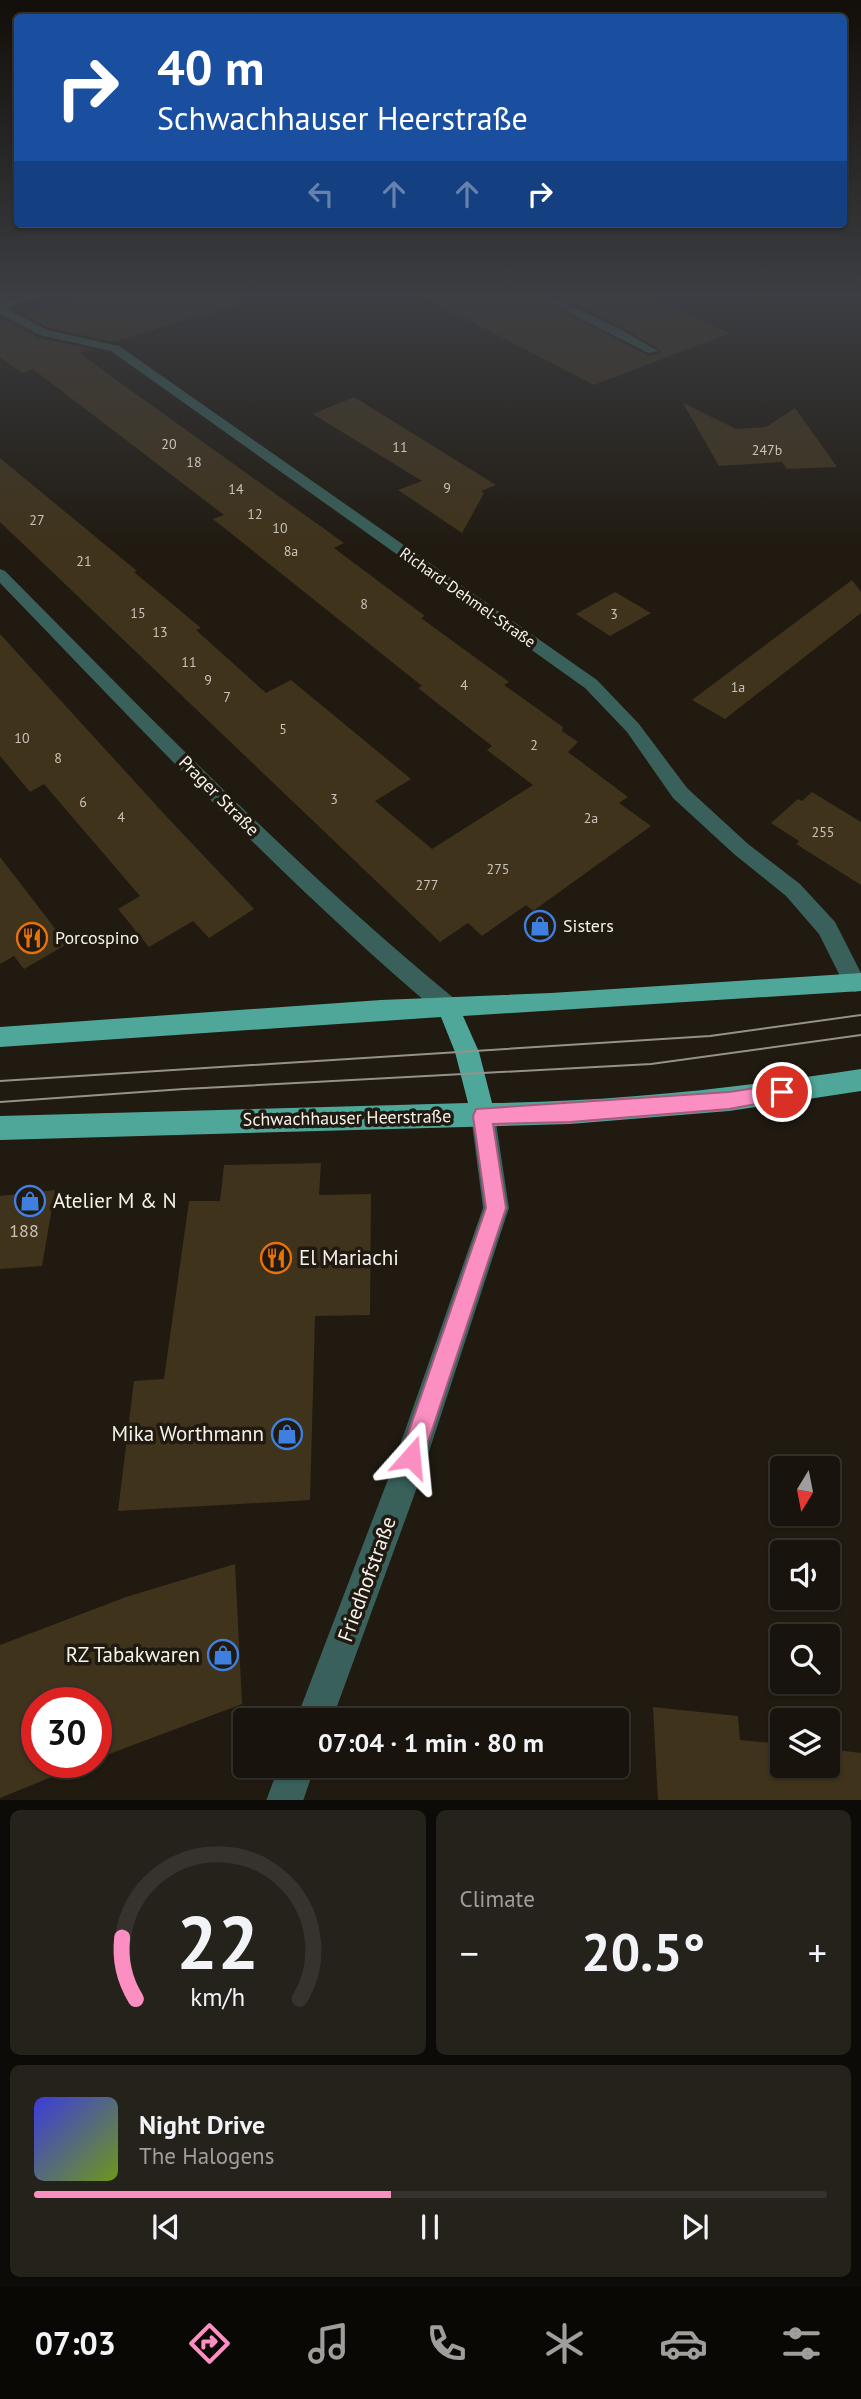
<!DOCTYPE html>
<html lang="en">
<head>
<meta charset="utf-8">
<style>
  body { margin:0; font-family:"PT Sans",sans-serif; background:#25211b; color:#f1f3f6; height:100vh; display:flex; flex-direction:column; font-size:26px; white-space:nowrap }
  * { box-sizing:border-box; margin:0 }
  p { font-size:23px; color:#9f9e9d }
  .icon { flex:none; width:38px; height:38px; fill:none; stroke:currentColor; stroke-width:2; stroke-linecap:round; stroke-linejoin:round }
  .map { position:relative; height:1800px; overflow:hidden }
  .panel { display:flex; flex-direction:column; gap:10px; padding:10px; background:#0d0b07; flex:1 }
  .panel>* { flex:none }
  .hud { position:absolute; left:14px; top:14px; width:833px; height:214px; border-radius:7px; box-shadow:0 2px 5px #0004,0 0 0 2px #36332e; background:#1a4fa0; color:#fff; overflow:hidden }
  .needle { width:46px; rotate:190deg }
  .tools { position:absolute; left:770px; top:1456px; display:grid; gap:14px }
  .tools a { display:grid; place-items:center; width:70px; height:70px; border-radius:7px; background:#18140d; box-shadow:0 2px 5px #0004,0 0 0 2px #36332e; font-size:35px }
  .speed { position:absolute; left:21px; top:1687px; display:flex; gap:14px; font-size:35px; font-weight:700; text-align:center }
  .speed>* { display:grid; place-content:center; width:91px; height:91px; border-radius:50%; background:#18140d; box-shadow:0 2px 5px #0004,0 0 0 2px #36332e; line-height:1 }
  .speed .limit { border:10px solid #d22; background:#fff; color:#111 }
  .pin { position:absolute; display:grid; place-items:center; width:60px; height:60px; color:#fff; margin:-30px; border:4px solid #fff; border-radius:50%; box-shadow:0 2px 7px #0007 }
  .me { position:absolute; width:77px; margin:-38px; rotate:18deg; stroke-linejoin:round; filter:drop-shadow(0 0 5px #0008) }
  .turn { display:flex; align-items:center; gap:24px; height:147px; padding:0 28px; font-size:32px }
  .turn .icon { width:91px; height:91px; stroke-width:2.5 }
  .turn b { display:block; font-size:49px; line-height:60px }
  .lanes { display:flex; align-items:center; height:66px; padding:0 28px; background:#0003; justify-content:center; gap:35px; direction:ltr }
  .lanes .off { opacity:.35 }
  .big { font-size:52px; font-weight:700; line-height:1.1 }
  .panel .widget { flex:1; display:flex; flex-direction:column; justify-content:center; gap:10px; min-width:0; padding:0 24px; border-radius:10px; background:#25211b }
  .panel .dial { align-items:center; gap:0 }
  .dial svg { height:182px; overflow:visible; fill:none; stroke:#36332e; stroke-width:7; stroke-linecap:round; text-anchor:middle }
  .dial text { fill:#f1f3f6; stroke:none }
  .song { display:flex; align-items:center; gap:21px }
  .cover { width:84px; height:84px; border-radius:10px; background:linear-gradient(135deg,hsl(240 70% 55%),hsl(80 70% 35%)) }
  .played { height:7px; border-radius:4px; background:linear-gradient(90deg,#fc8fc1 45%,#36332e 45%) }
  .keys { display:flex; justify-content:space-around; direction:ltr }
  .heat { display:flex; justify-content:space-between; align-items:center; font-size:38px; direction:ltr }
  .panel .tiles { flex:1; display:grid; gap:10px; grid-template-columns:1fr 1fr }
  .widget:last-child { grid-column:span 2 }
  .trip { position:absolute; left:233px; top:1708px; width:396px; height:70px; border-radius:7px; background:#18140d; box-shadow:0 2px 5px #0004,0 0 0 2px #36332e; font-weight:700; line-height:70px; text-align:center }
  .tab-bar { display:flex; height:112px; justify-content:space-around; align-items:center; background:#0a0805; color:#9f9e9d }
  .tab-bar .icon { width:49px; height:49px }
  .tab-bar .active { color:#fc8fc1 }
  .tab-bar b { font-size:32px; color:#f1f3f6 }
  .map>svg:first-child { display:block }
  .building { fill:#40331b }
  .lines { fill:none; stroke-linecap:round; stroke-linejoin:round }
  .minor { fill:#39605a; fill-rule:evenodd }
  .major { fill:#4fa79a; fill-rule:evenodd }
  .tram { stroke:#96918a; stroke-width:2 }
  .route { fill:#fc8fc1; stroke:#a45d7d; stroke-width:2 }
  .labels { text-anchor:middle; stroke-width:7; stroke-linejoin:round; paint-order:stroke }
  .number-label { font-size:14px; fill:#c8c2b7 }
  .far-street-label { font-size:16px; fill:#f6f2eb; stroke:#201a11 }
  .street-label { font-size:18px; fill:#f6f2eb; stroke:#201a11 }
  .poi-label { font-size:18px; fill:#f6f2eb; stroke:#201a11; text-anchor:start }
  .near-number-label { font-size:18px; fill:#c8c2b7 }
  .near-poi-label { font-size:21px; fill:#f6f2eb; stroke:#201a11; text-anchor:start }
  .near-street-label { font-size:21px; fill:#f6f2eb; stroke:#201a11 }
</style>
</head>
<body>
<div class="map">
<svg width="861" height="1801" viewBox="0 0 861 1801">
  <rect width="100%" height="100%" fill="#201a11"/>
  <g class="building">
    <polygon points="93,295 237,295 238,304 114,342 48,328 24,315"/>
    <polygon points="420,295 532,295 649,356 659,354 661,350 623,328 556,295 642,295 730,333 594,385"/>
    <polygon points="6,320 39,338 91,349 79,353 344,543 334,548 425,616 421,618 509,682 504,685 563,727 562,731 578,742 568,752 628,797 619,803 651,826 533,911 526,905 482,936 468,923 440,942 0,522 0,458 137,571 134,572 201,628 196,630 266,693 291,680 411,779 375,801 432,849 533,785 487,750 492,746 418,688 422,686 213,519 224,515 33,369 22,373 0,357 0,322"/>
    <polygon points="354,397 496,485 481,491 484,493 462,533 398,490 422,481 313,414"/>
    <polygon points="683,403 736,429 766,427 795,408 837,467 787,469 782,462 719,466"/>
    <polygon points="852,580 861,592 861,613 725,719 692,700"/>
    <polygon points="615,592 651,613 610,636 576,614"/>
    <polygon points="0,634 166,816 254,909 209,938 193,921 149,947 118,909 140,896 44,784 30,792 0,756"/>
    <polygon points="812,792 861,822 861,885 796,844 799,841 771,823 798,799 802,801"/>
    <polygon points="0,857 67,944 24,969 14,956 0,964"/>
    <polygon points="321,1163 319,1195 371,1194 370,1315 315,1316 310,1500 118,1511 134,1381 164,1379 189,1201 220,1201 224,1165"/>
    <polygon points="55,1190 42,1266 0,1269 0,1196"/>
    <polygon points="235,1564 242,1704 96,1759 96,1703 37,1703 37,1762 88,1762 0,1798 0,1645 126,1597"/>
    <polygon points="653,1707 738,1716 740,1740 782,1744 782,1766 828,1766 828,1749 861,1753 861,1801 658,1801"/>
  </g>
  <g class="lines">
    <g class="minor">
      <polygon points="25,295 42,295 4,308 47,330 119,346 597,680 639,724 687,788 748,844 800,884 835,922 861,973 861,990 855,992 847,990 819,934 786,896 734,854 673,798 627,732 585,688 111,351 40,335 0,314 0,303"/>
      <polygon points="535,295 549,295 622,330 658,351 648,353"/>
      <path d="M0 569 5 571C152 719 295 868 456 1000L459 1007 456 1014 448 1017 440 1014C283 881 143 731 0 583Z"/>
      <polygon points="483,1105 492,1108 495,1116 509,1208 419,1482 332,1720 296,1720 387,1482 483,1208 471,1116 474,1108"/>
      <polygon points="279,1766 315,1766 303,1801 266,1801"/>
    </g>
    <path class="major" d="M861 973V991L463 1016 479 1052 492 1103C618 1101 737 1088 861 1069V1091L729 1111 570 1124 0 1140V1116L468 1103 455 1052 441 1017 0 1047V1027L381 1000 551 993Z"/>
    <g class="tram">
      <polyline points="0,1081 710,1036 861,1015"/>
      <polyline points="0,1102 184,1089 651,1064 861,1035"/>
    </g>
  </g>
  <linearGradient id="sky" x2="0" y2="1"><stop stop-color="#120e09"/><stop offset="0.54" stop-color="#3c3e43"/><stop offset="1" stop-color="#3c3e43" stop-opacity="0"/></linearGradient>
  <rect width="861" height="547" fill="url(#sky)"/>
  <polygon class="route" points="782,1084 788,1086 791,1092 788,1098 729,1109 570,1122 493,1124 506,1208 423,1457 419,1465 411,1469 403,1465 400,1457 486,1208 473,1116 476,1109 729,1092"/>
  <defs>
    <g id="shop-ring" transform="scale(1.575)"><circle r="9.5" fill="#201a11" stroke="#3f7fe0" stroke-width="1.5"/><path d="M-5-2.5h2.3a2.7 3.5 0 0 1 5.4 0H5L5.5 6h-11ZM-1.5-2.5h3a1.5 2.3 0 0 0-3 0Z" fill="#3f7fe0"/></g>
    <g id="restaurant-ring" transform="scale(1.575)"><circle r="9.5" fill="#201a11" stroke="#e8710a" stroke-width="1.5"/><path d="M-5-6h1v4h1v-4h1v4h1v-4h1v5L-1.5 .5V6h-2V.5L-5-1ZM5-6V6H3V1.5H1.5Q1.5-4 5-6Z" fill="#e8710a"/></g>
  </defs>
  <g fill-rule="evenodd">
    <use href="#shop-ring" x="540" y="926"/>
    <use href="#restaurant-ring" x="32" y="938"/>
    <use href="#shop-ring" x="30" y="1201"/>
    <use href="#restaurant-ring" x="276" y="1258"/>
    <use href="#shop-ring" x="287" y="1434"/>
    <use href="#shop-ring" x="223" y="1655"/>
  </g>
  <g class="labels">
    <g class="number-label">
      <text x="169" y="449">20</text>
      <text x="400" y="452">11</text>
      <text x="767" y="455">247b</text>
      <text x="194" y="467">18</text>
      <text x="447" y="493">9</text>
      <text x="236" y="494">14</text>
      <text x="255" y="519">12</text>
      <text x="37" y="525">27</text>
      <text x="280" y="533">10</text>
      <text x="291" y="556">8a</text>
      <text x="84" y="566">21</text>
      <text x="364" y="609">8</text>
      <text x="138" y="618">15</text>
      <text x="614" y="619">3</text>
      <text x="160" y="637">13</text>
      <text x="189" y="667">11</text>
      <text x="208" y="685">9</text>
      <text x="464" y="690">4</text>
      <text x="738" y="692">1a</text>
      <text x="227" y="702">7</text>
      <text x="283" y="734">5</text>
      <text x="22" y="743">10</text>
      <text x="534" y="750">2</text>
      <text x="58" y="763">8</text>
      <text x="334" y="804">3</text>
      <text x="83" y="807">6</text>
      <text x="121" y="822">4</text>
      <text x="591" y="823">2a</text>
      <text x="823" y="837">255</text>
      <text x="498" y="874">275</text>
      <text x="427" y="890">277</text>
    </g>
    <g class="far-street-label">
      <text transform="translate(468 597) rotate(35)" y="6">Richard-Dehmel-Straße</text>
    </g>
    <g class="street-label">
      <text transform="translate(219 796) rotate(45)" y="6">Prager Straße</text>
      <text transform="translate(347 1118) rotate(-1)" y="6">Schwachhauser Heerstraße</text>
    </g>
    <g class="poi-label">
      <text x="563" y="932">Sisters</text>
      <text x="55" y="944">Porcospino</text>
    </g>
    <g class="near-number-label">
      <text x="24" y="1237">188</text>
    </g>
    <g class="near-poi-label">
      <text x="53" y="1208">Atelier M &amp; N</text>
      <text x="299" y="1265">El Mariachi</text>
      <text x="264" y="1441" text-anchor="end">Mika Worthmann</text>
      <text x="200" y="1662" text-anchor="end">RZ Tabakwaren</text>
    </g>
    <g class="near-street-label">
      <text transform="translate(367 1579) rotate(-70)" y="7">Friedhofstraße</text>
    </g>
  </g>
</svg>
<div class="tools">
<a><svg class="needle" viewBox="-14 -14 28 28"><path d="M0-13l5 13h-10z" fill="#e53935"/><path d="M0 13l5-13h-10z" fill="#9f9e9d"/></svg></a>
<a><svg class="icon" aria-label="sound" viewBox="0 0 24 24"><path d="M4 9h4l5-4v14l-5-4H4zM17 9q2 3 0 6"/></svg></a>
<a><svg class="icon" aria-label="search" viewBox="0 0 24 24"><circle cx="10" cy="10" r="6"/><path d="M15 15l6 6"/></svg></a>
<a><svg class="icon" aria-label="layers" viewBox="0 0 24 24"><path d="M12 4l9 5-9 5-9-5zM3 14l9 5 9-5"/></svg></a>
</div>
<div class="speed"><div class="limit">30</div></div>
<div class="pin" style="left:782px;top:1092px;background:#d93025"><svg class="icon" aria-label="arrive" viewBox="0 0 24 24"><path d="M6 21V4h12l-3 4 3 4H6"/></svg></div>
<svg class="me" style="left:411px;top:1457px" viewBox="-20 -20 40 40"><path d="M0-17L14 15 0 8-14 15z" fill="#fc8fc1" stroke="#fff" stroke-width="4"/></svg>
<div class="trip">07:04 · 1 min · 80 m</div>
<div class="hud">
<div class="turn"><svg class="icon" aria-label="right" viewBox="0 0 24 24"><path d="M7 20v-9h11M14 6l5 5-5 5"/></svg><div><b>40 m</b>Schwachhauser Heerstraße</div></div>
<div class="lanes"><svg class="icon off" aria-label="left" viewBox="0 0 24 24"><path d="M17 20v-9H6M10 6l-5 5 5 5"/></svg><svg class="icon off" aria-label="ahead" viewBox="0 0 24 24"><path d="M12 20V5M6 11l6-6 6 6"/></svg><svg class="icon off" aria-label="ahead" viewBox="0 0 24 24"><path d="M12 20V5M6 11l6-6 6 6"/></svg><svg class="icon" aria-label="right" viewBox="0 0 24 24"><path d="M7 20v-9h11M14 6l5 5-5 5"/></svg></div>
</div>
</div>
<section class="panel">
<div class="tiles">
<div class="widget dial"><svg viewBox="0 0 100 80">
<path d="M14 69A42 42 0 1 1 86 69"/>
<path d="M14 69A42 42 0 0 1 8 42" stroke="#fc8fc1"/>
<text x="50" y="56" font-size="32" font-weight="700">22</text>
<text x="50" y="72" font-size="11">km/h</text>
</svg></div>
<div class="widget"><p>Climate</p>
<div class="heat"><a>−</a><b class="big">20.5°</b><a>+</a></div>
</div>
<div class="widget">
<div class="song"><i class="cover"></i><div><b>Night Drive</b><p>The Halogens</p></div></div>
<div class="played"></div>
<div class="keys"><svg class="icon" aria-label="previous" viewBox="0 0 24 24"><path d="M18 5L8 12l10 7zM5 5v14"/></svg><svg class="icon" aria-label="pause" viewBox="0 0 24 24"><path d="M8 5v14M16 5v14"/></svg><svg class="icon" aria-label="next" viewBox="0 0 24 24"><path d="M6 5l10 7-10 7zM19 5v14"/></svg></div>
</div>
</div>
</section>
<nav class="tab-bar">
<b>07:03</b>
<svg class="icon active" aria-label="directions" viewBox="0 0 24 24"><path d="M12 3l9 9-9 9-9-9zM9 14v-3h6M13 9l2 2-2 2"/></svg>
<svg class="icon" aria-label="music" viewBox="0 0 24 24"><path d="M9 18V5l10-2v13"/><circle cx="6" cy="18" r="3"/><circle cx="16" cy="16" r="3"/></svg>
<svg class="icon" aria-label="phone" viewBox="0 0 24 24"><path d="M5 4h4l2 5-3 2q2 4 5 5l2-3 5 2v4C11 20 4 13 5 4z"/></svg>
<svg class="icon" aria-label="climate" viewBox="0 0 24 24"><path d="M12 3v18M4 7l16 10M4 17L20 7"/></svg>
<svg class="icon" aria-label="car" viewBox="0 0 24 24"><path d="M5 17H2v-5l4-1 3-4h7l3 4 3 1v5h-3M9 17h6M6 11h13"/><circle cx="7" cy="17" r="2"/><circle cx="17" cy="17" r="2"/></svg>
<svg class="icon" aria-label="filters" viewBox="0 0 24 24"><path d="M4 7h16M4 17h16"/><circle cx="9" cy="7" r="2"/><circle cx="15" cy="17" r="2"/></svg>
</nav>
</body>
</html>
